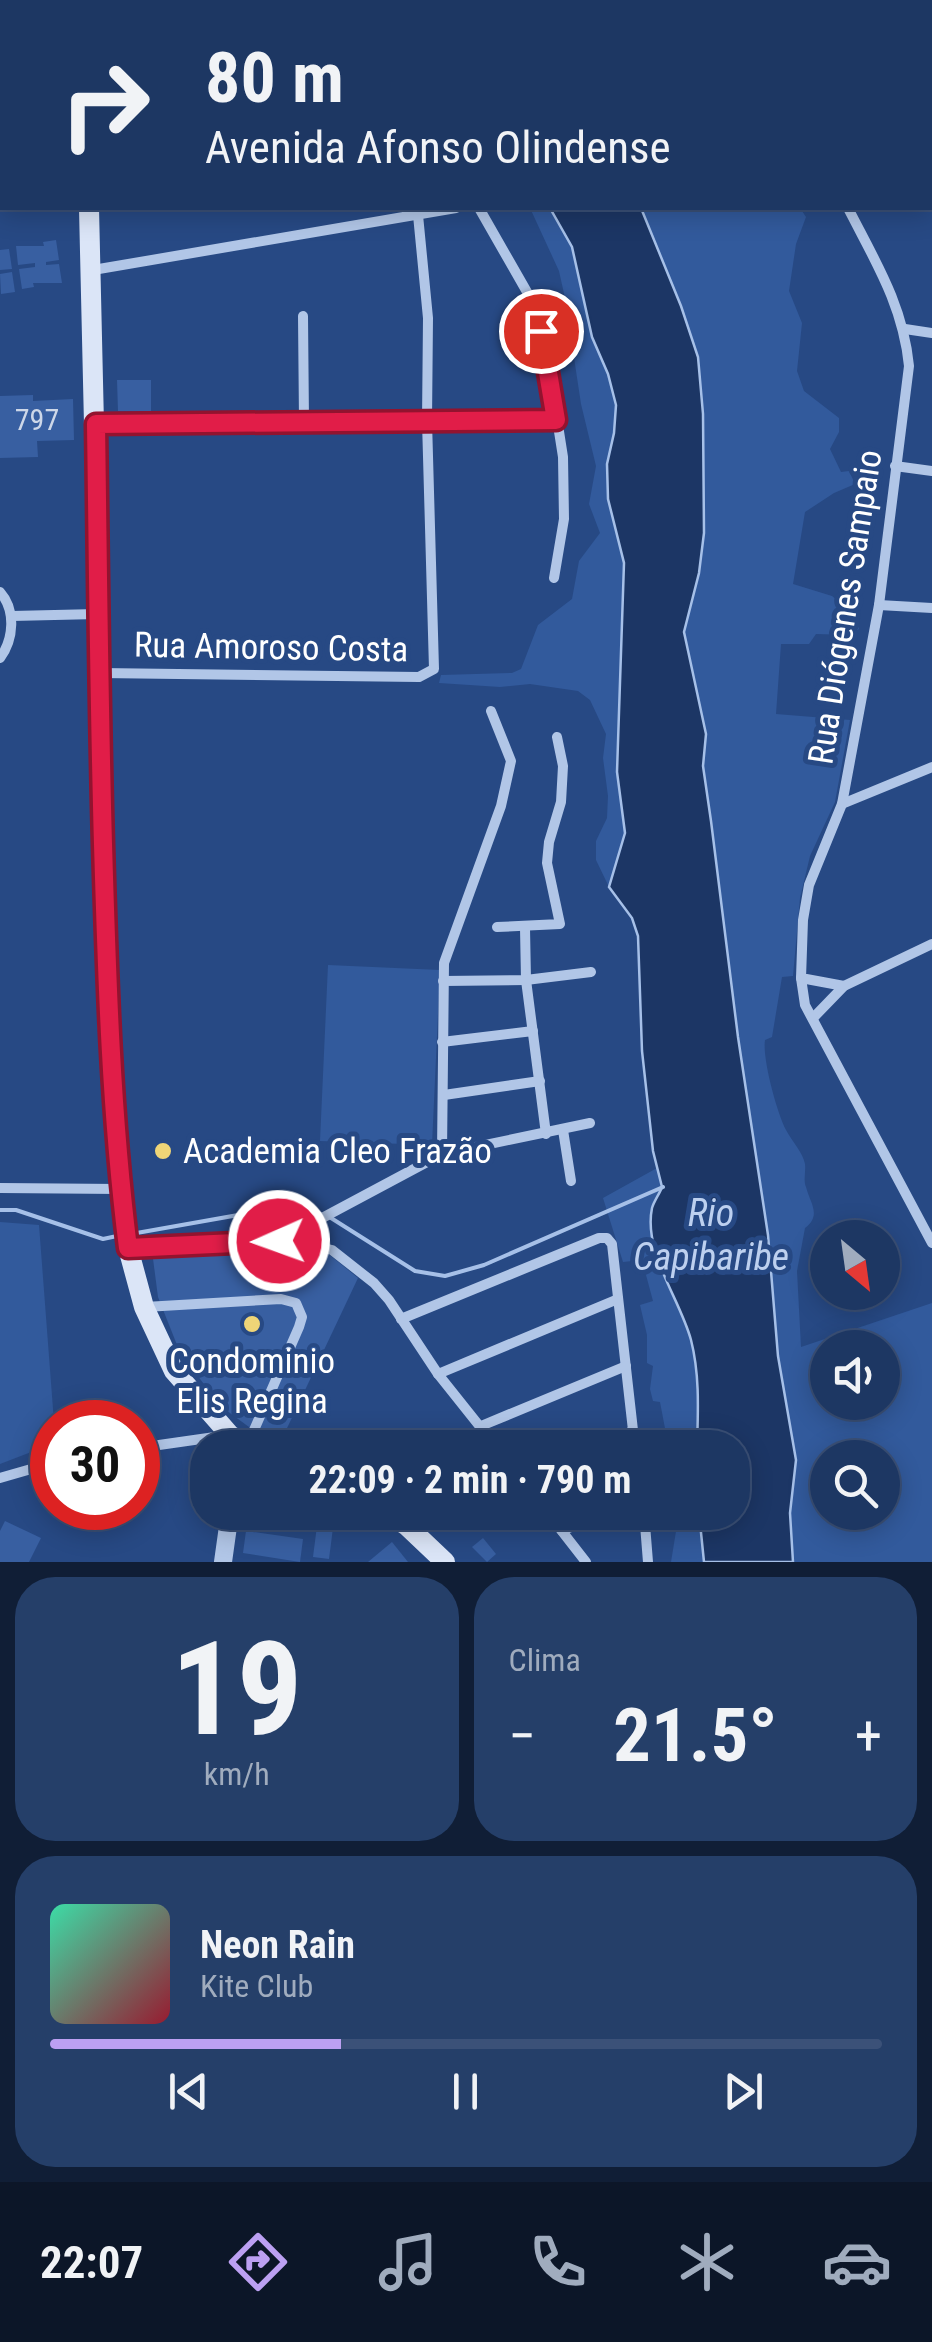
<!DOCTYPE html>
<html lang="pt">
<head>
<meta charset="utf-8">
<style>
  body { margin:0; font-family:"Roboto Condensed",sans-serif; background:#253f69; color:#f1f3f6; height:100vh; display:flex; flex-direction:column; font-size:38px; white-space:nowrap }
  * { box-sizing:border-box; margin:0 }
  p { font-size:32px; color:#a0acbe }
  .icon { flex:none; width:55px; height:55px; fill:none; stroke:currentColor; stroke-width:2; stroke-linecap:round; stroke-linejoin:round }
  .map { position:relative; height:1562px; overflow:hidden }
  .drawer { display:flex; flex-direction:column; gap:15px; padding:15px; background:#101e36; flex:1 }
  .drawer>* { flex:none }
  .guide { position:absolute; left:0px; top:0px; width:932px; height:210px; box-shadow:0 5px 25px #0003,0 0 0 2px #3b5178; background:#1d3763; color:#f1f3f6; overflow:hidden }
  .needle { width:65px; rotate:151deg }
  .tools { position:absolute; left:810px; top:1220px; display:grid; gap:20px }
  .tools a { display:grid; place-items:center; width:90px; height:90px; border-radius:50%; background:#1d3763; box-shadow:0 5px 25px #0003,0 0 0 2px #3b5178; font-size:50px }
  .speed { position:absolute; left:30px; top:1400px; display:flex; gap:20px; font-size:50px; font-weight:700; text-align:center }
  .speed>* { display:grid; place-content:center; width:130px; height:130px; border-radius:50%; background:#1d3763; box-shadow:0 5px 25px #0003,0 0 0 2px #3b5178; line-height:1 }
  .speed .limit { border:15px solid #d22; background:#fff; color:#111 }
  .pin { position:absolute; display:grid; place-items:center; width:85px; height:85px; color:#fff; margin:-42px; border:5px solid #fff; border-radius:50%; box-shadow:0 2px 10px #0007 }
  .me { position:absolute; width:110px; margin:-55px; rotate:268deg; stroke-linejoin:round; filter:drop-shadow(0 0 8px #0008) }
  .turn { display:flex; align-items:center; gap:35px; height:210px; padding:0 40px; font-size:45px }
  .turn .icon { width:130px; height:130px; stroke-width:2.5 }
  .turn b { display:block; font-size:70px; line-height:85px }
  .big { font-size:75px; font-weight:700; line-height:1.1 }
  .drawer .widget { flex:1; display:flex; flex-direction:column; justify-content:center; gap:15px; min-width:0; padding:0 35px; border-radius:40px; background:#253f69 }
  .drawer .dial { align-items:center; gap:0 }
  .dial b { font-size:130px; line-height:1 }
  .song { display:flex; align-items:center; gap:30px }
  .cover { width:120px; height:120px; border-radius:15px; background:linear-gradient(135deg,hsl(160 70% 55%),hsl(350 70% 35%)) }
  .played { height:10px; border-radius:5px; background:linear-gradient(90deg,#bca0f2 35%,#3b5178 35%) }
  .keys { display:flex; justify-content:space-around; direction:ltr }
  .heat { display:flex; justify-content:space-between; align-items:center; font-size:55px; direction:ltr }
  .drawer .tiles { flex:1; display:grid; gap:15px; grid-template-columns:1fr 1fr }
  .widget:last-child { grid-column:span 2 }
  .trip { position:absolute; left:190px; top:1430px; width:560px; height:100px; border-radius:40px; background:#1d3763; box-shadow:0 5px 25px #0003,0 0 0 2px #3b5178; font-weight:700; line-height:100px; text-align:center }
  .tabs { display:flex; height:160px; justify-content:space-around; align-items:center; background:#0c1628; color:#a0acbe }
  .tabs .icon { width:70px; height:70px }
  .tabs .active { color:#bca0f2 }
  .tabs b { font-size:45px; color:#f1f3f6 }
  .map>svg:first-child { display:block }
  .green { fill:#325a9c; fill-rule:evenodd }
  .water { fill:#1c3665; stroke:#a6c0e8; stroke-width:2.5 }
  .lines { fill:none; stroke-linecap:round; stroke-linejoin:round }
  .stream { stroke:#a6c0e8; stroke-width:4 }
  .building { fill:#385fa1 }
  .minor { stroke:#b1c6e7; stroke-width:10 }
  .tertiary { stroke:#b1c6e7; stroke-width:18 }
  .secondary { stroke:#dbe5f7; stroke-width:20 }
  .route-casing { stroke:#92132f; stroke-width:25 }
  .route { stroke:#e11d48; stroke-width:18 }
  .poi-dot { fill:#efd577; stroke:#274984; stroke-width:4 }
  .labels { text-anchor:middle; stroke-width:10; stroke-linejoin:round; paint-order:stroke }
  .number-label { font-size:30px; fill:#cdd7e8 }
  .street-label { font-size:35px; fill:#fff; stroke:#274984 }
  .poi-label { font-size:35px; fill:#fff; stroke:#274984; text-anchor:start }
  .water-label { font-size:38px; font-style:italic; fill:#bdd0ef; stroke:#274984 }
</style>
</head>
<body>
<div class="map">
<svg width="932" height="1562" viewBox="0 0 932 1562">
  <rect width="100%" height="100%" fill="#274984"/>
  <g class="green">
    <polygon points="530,208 550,208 572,247 592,337 608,374 616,405 614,433 607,464 615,530 624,563 617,772 625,833 609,887 596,860 596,841 607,818 608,796 603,758 606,734 590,700 578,691 530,684 500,687 439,683 441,675 512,673 521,669 538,625 572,599 579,561 600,533 589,504 596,466 581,404 565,298 559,271"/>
    <path d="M641 208H800L806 217 796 244 789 291 802 323 797 371 804 391 839 418V432L830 449 841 472 849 471 855 484 834 493 805 512 793 584 832 596 859 619V629L850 635 816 634 809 644H781L776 714 850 720 835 802 810 856 800 898 793 976 782 977 772 1037 765 1040C762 1058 777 1113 786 1130 792 1141 803 1153 805 1164 806 1172 803 1180 806 1187 810 1203 822 1215 805 1228L797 1271 801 1347 932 1303V1562H793L790 1513 796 1460 778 1356 768 1235 738 1037 711 821 703 766 706 734 684 632 704 476 698 358 681 306ZM828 1348H882V1402H828ZM828 1458H882V1512H828Z"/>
    <polygon points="328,965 440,970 432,1145 320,1141"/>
    <path d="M657 1168 663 1187C660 1193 654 1202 652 1208 643 1252 680 1299 691 1340 700 1375 698 1412 697 1447H674V1443L668 1444 660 1402 653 1401 650 1389 653 1366 647 1363V1335L640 1305 653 1301 642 1260 623 1262 603 1198Z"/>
    <polygon points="0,1222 39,1225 54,1422 52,1444 0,1464"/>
    <polygon points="679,1513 699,1513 704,1562 671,1562"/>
  </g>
  <path class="water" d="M550 208H641L681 306 698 357 703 414 704 533 699 573 684 632 706 734 703 766 711 821 738 1037 768 1235 778 1356 796 1460 790 1513 793 1562H704L699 1513 732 1512V1448L697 1447C698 1412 700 1375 691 1340 680 1299 643 1252 652 1208 654 1201 660 1193 662 1187L653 1151 642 1051 638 936 632 918 609 887 625 833 617 772 624 563 608 499 607 464 614 433 616 405 608 374 592 337 572 247Z"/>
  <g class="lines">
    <g class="stream">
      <polyline points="0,1210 16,1210 103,1239 117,1236"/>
      <polyline points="331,1218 415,1271 445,1276 484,1265 663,1187"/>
      <polyline points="131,1234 295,1205 322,1215"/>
    </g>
  </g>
  <g class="building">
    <polygon points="56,240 59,260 46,262 46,265 59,264 62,283 33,283 34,287 22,289 19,269 35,267 35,263 18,265 16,246 44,246 43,242"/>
    <polygon points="9,249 12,269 0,270 0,250"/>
    <polygon points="12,272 15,292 1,294 0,274"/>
    <polygon points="117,380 151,380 151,411 118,411"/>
    <polygon points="33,395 33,401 73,399 74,440 37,441 38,457 0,458 0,396"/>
    <polygon points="152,1251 326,1252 358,1278 280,1443 249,1427 219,1405 179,1350 158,1297"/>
    <polygon points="249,1512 307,1512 304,1532 247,1524"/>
    <polygon points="318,1518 334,1520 329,1559 313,1557"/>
    <polygon points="5,1521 41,1538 29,1562 0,1562 0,1531"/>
    <polygon points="246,1531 303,1539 300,1562 243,1553"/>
    <polygon points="483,1538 496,1554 487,1562 472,1547"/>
    <polygon points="392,1542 408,1562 368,1562"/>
  </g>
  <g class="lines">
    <g class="minor">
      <polyline points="727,0 728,2"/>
      <polyline points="323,2 338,0"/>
      <polyline points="930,149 932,148"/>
      <polyline points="479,208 535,306 547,355 563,457 564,519 554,578"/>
      <polyline points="93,270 456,208"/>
      <polyline points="303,316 304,422"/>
      <polyline points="905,329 932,333"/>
      <polyline points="96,424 557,420"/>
      <polyline points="895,466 932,471"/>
      <path d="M0 592C16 610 14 639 0 658"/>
      <polyline points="879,605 932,608"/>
      <polyline points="12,616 97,614"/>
      <polyline points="100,673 419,677 434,669 427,421 428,318 418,215"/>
      <polyline points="842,804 932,767"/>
      <polyline points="497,927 560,924 547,863 549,842 561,802 563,766 557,737"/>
      <polyline points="525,928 526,980 546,1134"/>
      <polyline points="801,978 805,1005 932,1243"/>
      <polyline points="443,981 526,980 591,972"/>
      <path d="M844 986 801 978 803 920 809 885 842 804 879 605 909 366C903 305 875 261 848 208"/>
      <polyline points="814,1017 844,986 932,944"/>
      <polyline points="442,1042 533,1031"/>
      <polyline points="444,1095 540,1081"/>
      <polyline points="563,1130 571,1181"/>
      <polyline points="442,1154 444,963 501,806 511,761 491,711"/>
      <polyline points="0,1188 120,1189"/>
      <polyline points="281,1240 442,1154 590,1123"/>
      <polyline points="128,1248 294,1241 332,1250 374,1283 389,1300 438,1374 497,1448"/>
      <polyline points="145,1307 281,1299 296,1303 302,1317 299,1327 247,1446"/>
      <polyline points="401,1319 599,1238 607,1238 612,1244 635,1448"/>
      <polyline points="438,1374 618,1299"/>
      <polyline points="481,1426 626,1366"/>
      <polyline points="138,1448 229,1435"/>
      <polyline points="594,1448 632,1431"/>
      <polyline points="0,1478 52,1463"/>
      <polyline points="547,1512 586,1562"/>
      <polyline points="644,1512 648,1562"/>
      <polyline points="562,1531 605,1512"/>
    </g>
    <g class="tertiary">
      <polyline points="0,149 2,149"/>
      <polyline points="223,1562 230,1512"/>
    </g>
    <g class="secondary">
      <polyline points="54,0 55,2"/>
      <polyline points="89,208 108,1031 121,1198 128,1248 144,1307 174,1371 230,1435 252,1448"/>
      <polyline points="386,1512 407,1526 445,1562"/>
    </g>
  </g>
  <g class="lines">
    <g class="route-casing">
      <path id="route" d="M279 1241 128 1248C111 1113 107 980 103 844 99 704 98 564 96 424L556 420 541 331"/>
    </g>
    <use href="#route" class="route"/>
  </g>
  <g class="poi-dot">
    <circle cx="163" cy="1151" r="10"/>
    <circle cx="252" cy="1324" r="10"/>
  </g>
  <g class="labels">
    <g class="number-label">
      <text x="37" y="430">797</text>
    </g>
    <g class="street-label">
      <text transform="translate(845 607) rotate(-81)" y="12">Rua Diógenes Sampaio</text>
      <text transform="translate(271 647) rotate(1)" y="12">Rua Amoroso Costa</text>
    </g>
    <g class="poi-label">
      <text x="183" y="1163">Academia Cleo Frazão</text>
      <text x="252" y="1373" text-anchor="middle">Condominio<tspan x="252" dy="40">Elis Regina</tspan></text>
    </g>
    <g class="water-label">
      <text x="711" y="1226">Rio<tspan x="711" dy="44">Capibaribe</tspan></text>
    </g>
  </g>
</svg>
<div class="tools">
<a><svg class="needle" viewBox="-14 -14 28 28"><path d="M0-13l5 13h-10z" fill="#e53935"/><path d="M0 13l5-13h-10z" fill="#a0acbe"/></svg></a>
<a><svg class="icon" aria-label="sound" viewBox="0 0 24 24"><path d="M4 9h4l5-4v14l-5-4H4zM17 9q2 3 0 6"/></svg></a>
<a><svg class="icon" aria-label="search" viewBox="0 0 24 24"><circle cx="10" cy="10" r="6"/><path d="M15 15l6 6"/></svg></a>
</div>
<div class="speed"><div class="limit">30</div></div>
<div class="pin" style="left:541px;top:331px;background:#d93025"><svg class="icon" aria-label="arrive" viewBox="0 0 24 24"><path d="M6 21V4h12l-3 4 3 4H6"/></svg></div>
<svg class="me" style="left:279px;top:1241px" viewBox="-20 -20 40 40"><circle r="17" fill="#e11d48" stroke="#fff" stroke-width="3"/><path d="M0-11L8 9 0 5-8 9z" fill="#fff"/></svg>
<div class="trip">22:09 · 2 min · 790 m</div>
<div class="guide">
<div class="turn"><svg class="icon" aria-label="right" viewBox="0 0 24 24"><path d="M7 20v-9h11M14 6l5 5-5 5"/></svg><div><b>80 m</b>Avenida Afonso Olindense</div></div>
</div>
</div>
<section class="drawer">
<div class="tiles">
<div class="widget dial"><b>19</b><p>km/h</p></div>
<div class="widget"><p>Clima</p>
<div class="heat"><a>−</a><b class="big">21.5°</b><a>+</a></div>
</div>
<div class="widget">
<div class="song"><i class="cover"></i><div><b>Neon Rain</b><p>Kite Club</p></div></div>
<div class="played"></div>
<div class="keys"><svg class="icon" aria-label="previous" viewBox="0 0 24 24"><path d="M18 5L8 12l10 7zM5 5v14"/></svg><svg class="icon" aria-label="pause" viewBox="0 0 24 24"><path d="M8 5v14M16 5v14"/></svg><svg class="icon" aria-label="next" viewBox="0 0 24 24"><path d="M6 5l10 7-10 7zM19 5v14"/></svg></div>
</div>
</div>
</section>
<nav class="tabs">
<b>22:07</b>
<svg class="icon active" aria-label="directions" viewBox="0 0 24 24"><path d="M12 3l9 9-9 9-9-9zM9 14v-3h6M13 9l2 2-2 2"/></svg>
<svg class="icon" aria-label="music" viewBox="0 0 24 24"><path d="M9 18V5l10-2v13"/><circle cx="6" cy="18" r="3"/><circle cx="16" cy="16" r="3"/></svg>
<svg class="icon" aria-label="phone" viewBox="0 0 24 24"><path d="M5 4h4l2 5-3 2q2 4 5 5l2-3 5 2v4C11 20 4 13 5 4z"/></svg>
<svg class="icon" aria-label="climate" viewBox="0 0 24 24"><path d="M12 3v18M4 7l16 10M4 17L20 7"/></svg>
<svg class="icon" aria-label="car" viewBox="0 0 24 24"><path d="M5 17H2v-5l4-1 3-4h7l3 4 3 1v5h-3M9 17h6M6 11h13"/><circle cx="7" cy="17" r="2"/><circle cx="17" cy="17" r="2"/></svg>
</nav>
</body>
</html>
